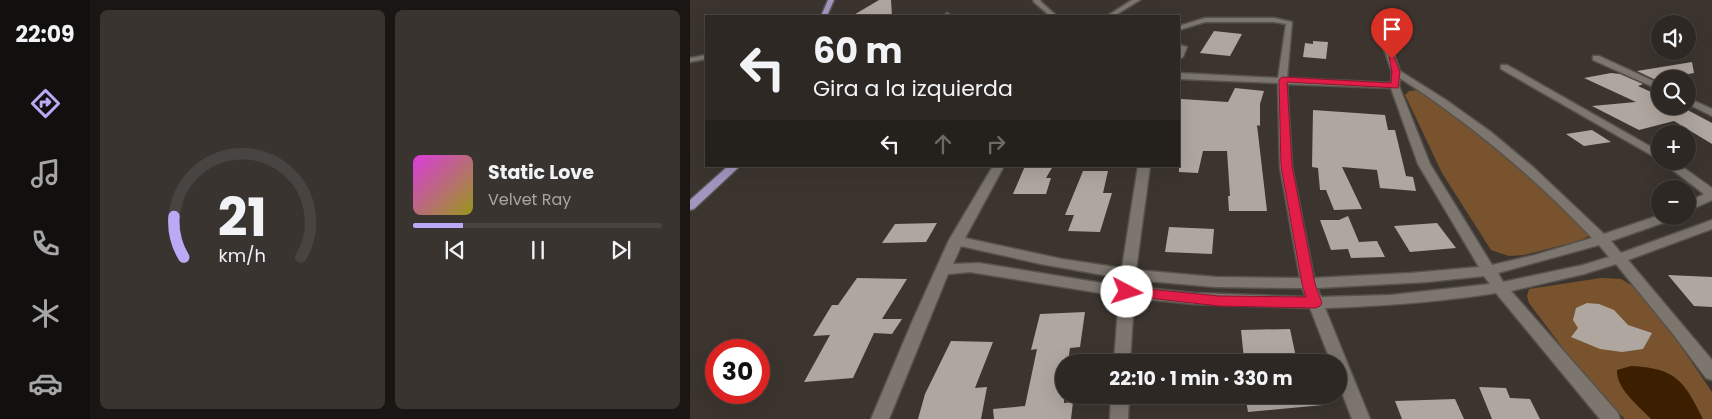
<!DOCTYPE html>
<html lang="es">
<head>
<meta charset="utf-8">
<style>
  body { margin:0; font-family:Poppins,sans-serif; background:#393430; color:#f1f3f6; height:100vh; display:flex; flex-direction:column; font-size:19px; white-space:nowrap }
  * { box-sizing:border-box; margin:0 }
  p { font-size:16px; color:#a7a6a6 }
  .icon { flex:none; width:28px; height:28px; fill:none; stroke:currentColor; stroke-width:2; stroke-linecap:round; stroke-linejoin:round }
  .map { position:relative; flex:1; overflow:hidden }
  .side { display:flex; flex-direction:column; gap:10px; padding:10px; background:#191613; width:600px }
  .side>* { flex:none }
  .top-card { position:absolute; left:15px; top:15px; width:475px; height:152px; border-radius:0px; box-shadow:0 5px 20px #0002,0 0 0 1px #484441; background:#2d2823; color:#f1f3f6; overflow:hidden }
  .buttons { position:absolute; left:961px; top:15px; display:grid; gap:10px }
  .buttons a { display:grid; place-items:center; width:45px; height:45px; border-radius:50%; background:#2d2823; box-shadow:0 5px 20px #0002,0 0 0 1px #484441; font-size:25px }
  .speed { position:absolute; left:15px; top:339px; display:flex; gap:10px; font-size:25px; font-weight:700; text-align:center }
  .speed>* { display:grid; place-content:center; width:65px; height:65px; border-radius:50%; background:#2d2823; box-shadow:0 5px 20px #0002,0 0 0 1px #484441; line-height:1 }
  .speed .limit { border:8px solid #d22; background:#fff; color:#111 }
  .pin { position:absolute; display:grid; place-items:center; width:42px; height:42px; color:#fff; margin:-51px -21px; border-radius:50% 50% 50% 0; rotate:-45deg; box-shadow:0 0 5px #0007 }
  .pin .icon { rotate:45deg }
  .me { position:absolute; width:55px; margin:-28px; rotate:95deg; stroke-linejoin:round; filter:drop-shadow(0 0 4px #0008) }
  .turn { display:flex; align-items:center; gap:18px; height:105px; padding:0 25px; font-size:22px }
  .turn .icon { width:65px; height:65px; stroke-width:2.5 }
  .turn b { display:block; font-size:35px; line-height:42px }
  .lanes { display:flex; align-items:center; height:48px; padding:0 25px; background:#0003; justify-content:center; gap:25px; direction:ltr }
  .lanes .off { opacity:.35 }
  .side .tile { flex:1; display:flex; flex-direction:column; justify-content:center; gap:8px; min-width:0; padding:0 18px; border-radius:8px; background:#393430 }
  .side .dial { align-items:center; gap:0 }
  .dial svg { height:130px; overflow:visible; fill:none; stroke:#484441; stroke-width:7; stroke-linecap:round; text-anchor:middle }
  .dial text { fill:#f1f3f6; stroke:none }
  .song { display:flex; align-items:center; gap:15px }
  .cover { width:60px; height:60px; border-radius:8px; background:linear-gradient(135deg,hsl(300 70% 55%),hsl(60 70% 35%)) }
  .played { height:5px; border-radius:2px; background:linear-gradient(90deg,#baaaf6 20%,#484441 20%) }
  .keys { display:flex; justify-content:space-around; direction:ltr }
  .side .tiles { flex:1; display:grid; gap:10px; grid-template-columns:repeat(2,1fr) }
  .trip { position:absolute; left:365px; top:354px; width:292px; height:50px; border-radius:25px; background:#2d2823; box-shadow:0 5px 20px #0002,0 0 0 1px #484441; font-weight:700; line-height:50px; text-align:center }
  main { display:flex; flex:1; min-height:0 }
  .tab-bar { display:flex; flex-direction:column; width:90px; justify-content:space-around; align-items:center; background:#12100e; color:#a7a6a6 }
  .tab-bar .icon { width:35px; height:35px }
  .tab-bar .selected { color:#baaaf6 }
  .tab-bar b { font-size:22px; color:#f1f3f6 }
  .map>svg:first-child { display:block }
  .green { fill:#79532d }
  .water { fill:#3b1f00 }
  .building { fill:#afa69f }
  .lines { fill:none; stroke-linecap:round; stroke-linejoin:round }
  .minor-casing { stroke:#57524c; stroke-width:3 }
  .major-casing { stroke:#57524c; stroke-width:3 }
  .minor { fill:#7d766f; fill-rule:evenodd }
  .major { fill:#a296c1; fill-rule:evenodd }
  .route { fill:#e11d48; stroke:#92132f }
</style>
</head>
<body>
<main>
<nav class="tab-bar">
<b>22:09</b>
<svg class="icon selected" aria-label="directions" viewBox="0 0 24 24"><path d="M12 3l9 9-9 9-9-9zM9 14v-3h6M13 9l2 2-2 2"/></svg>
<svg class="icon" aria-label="music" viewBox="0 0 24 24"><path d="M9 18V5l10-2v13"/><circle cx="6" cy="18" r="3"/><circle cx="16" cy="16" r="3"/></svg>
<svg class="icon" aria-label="phone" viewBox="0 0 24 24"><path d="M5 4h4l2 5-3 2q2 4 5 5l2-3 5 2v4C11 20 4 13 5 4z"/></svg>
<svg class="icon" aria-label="climate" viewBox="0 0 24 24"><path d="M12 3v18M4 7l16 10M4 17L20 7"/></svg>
<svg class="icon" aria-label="car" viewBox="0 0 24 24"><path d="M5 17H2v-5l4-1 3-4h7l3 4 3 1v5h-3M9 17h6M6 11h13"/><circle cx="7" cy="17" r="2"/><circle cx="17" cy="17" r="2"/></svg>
</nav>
<section class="side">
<div class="tiles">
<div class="tile dial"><svg viewBox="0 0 100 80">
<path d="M14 69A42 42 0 1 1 86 69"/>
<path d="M14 69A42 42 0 0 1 8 44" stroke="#baaaf6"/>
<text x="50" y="56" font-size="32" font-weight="700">21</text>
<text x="50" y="72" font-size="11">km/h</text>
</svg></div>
<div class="tile">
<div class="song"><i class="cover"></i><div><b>Static Love</b><p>Velvet Ray</p></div></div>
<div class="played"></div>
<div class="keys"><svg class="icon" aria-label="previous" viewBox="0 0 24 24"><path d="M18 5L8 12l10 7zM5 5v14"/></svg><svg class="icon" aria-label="pause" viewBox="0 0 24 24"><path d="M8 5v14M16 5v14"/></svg><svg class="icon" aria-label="next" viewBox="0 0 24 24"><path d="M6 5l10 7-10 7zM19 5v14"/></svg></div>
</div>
</div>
</section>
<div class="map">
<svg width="1022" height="419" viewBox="0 0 1022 419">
  <rect width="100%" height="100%" fill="#3c352f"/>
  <g class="green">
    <path d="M729 90C787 129 855 182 899 236L889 241 834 255 819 256 801 250 752 173 717 99 715 95 719 91Z"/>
    <polygon points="911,278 931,279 946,288 977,326 1022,392 1022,419 935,419 902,387 839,303 837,296 839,289"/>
  </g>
  <path class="water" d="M941 366C986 368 994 381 1013 419H961C949 406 926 389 927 370Z"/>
  <g class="building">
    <polygon points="189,0 201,0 202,16 162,16"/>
    <polygon points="524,31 552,34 540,56 510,53"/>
    <polygon points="623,41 638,42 636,59 613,57 615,43 623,44"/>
    <polygon points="1002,62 1004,73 970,79 968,81 947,71"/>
    <polygon points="921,73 930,74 953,84 948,86 970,96 970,106 990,106 1022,123 1022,144 984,121 949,130 902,106 946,102 894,78"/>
    <polygon points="545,88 574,91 570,104 570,126 567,125 577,211 539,211 538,196 540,196 537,151 513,151 508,173 489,172 489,104 491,99 538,102"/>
    <polygon points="623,110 695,115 698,130 705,130 716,176 723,177 726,191 690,188 687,170 652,167 672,209 644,210 636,190 630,190 628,168 622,167"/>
    <polygon points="902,130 921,142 894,146 876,134"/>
    <polygon points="335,166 363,166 356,178 361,178 356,194 323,194"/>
    <polygon points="393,171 418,171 413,193 422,193 410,232 378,231 384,215 375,215"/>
    <polygon points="658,216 669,242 687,241 695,257 661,258 658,249 641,250 630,220 649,220"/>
    <polygon points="247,223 236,242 192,243 205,224"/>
    <polygon points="747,223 766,248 720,252 704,226"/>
    <polygon points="479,227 524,229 522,254 475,252"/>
    <polygon points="978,275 1022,277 1022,307 1004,306"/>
    <polygon points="167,278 217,279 192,319 212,319 202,334 184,333 163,378 114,382 140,335 123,336 142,305 148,305"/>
    <polygon points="897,303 909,304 924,310 938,325 962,333 953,349 932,352 910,349 881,337 888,328 883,320 886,308"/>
    <polygon points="395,312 390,347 380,348 378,362 374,362 374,403 383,402 381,419 304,419 303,409 335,406 347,349 341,350 350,314"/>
    <polygon points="600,329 607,362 583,362 582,358 554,359 551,330"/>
    <polygon points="261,341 303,342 285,388 297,387 291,419 228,419 235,394"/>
    <polygon points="789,387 816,388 820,398 840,399 850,419 802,419"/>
    <polygon points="555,395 633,395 633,405 558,412"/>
    <polygon points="765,399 774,419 712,419 705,401"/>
  </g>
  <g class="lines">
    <g class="minor-casing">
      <g id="minor">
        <polygon points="343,0 351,0 350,1 367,16 360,16 344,2"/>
        <polygon points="442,0 450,0 424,16 417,16"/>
        <polygon points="257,13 259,14 260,16 254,16"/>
        <path d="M515 18H584L602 22 597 78 701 83 702 72 688 32 695 30 710 71 756 100 801 132 843 167 914 234 970 215 986 216 984 219 921 241 931 253 1022 220V229L938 260 1022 360V380L1016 378 983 334 926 264 894 274 821 291 928 413 930 419H910L806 293C749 302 693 306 635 308L680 419H662L649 385V362H641L620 308 504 304 444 298 440 362H424L429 296 280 272 258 274 199 419H181L222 322 259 240 303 166H314L275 238 372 259 432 268 448 166H460L446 270 526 277 610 278 590 167 588 83 489 79V73L588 78 596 24 584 22H515L489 30V26ZM710 78C781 124 844 177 902 238L845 255 802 265 740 164 709 86ZM597 84 701 88 728 164 789 267 721 273 624 278 602 167ZM909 245 919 257 893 265 813 282 808 273ZM271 246 351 264 430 278V286L289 263 263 264ZM794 276 800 284 701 295 631 297 627 288 737 282ZM445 280 526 287 612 288 616 297 504 293 444 287Z"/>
        <polygon points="490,45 497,47 493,57 489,59"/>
        <polygon points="16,55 16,59 0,62 0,58"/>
        <polygon points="903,56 909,56 970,84 970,90 903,60"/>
        <polygon points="811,65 817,65 970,152 970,160 811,69"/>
        <polygon points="998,98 1022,109 1022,116 998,104"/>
        <polygon points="971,161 984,161 1022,188 1022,200 998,211 998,202 1014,194"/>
        <polygon points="421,395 439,395 438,419 420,419"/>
      </g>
    </g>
    <g class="major-casing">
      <g id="major">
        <polygon points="138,0 144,0 137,16 131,16"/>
        <polygon points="38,166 50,166 4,209 0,210 0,200"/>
      </g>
    </g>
    <use href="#minor" class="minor"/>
    <use href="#major" class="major"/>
  </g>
  <polygon class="route" points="699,57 704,57 710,72 708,88 597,82 602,166 625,284 632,303 630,306 625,308 529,306 432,295 430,292 432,289 437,287 529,296 616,297 612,284 591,166 589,80 592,77 701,83 702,72"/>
</svg>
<div class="buttons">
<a><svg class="icon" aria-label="sound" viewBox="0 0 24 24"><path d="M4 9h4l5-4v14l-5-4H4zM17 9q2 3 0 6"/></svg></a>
<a><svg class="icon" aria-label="search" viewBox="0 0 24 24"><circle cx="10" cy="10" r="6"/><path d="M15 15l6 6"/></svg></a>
<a>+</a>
<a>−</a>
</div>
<div class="speed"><div class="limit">30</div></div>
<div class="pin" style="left:702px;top:59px;background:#d93025"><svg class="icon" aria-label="arrive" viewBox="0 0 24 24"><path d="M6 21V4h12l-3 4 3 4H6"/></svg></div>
<svg class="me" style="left:437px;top:292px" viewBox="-20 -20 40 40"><circle r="19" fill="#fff"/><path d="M0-13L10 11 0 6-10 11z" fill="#e11d48"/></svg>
<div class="trip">22:10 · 1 min · 330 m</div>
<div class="top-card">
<div class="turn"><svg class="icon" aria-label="left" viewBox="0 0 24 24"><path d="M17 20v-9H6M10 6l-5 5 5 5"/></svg><div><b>60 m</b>Gira a la izquierda</div></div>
<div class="lanes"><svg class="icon" aria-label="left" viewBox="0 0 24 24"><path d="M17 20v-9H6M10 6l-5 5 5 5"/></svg><svg class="icon off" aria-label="ahead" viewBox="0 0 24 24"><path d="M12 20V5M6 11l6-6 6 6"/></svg><svg class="icon off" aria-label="right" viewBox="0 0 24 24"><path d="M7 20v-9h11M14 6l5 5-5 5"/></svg></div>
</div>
</div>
</main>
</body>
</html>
